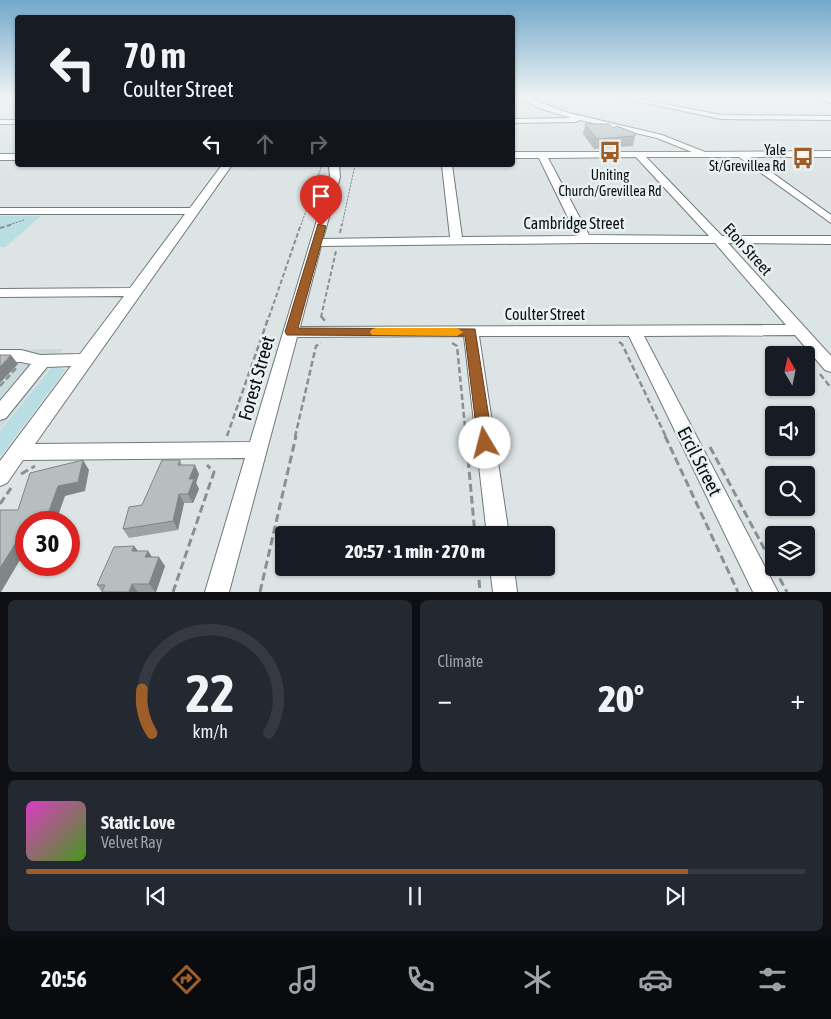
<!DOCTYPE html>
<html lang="en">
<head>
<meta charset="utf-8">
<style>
  body { margin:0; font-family:"Asap Condensed",sans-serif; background:#242831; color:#f1f3f6; height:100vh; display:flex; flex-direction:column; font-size:19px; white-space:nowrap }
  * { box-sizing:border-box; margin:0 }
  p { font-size:16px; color:#9ea1a6 }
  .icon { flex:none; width:28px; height:28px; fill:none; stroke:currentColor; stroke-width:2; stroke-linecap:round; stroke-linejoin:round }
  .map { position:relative; height:592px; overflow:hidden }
  .drawer { display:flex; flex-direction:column; gap:8px; padding:8px; background:#0d0f14; flex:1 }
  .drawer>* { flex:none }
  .top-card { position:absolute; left:15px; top:15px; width:500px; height:152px; border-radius:5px; box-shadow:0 1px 4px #0004; background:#171b24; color:#f1f3f6; overflow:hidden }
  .needle { width:32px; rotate:351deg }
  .buttons { position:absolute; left:765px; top:346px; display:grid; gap:10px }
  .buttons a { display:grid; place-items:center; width:50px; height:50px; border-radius:5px; background:#171b24; box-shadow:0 1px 4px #0004; font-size:25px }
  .speed { position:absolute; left:15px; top:511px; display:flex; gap:10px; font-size:25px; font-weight:700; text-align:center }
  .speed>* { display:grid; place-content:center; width:65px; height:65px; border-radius:50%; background:#171b24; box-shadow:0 1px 4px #0004; line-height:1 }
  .speed .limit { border:8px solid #d22; background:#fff; color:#111 }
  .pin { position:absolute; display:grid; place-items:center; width:42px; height:42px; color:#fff; margin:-51px -21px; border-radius:50% 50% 50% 0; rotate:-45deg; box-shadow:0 0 5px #0007 }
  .pin .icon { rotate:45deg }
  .me { position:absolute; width:55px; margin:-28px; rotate:352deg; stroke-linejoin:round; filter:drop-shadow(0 0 4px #0008) }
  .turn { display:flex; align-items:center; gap:18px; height:105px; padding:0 25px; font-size:22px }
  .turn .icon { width:65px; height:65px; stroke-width:2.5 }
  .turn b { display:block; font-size:35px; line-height:42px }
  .lanes { display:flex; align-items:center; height:48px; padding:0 25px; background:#0003; justify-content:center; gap:25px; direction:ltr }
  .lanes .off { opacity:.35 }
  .big { font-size:38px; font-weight:800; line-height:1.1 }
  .drawer .tile { flex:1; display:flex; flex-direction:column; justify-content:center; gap:8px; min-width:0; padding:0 18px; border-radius:8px; background:#242831 }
  .drawer .dial { align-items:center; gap:0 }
  .dial svg { height:130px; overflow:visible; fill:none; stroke:#363941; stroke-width:7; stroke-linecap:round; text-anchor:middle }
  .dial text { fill:#f1f3f6; stroke:none }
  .song { display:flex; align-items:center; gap:15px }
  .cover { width:60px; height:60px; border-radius:8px; background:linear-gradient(135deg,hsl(310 70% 55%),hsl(100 70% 35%)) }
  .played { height:5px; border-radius:2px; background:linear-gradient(90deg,#9f5e29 85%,#363941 85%) }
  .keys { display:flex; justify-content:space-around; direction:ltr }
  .heat { display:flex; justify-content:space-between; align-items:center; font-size:28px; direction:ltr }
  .drawer .tiles { flex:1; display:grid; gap:8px; grid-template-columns:1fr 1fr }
  .tile:last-child { grid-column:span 2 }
  .trip { position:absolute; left:275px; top:526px; width:280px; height:50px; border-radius:5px; background:#171b24; box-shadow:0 1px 4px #0004; font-weight:800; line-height:50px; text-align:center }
  .tab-bar { display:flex; height:80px; justify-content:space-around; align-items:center; background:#090b0e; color:#9ea1a6 }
  .tab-bar .icon { width:35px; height:35px }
  .tab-bar .on { color:#9f5e29 }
  .tab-bar b { font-size:22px; color:#f1f3f6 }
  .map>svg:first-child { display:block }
  .built { fill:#c9dadc }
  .green { fill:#b8dde2 }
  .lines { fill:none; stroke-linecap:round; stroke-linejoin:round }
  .minor-casing { stroke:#72797a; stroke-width:2 }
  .path-far3 { stroke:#8a9091; stroke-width:1; stroke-dasharray:2.5 1; stroke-linecap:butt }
  .path-far2 { stroke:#8a9091; stroke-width:2; stroke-dasharray:4.5 2.5; stroke-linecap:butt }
  .path-far1 { stroke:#8a9091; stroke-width:2.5; stroke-dasharray:6 3; stroke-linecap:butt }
  .path { stroke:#8a9091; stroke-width:3; stroke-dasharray:8 4; stroke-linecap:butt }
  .minor { fill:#fff; fill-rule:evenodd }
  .wall { fill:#9da3a4 }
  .shaded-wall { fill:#808586 }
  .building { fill:#b7bebf; stroke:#808586 }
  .route { fill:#9f5e29; stroke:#673d1b }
  .slow { fill:#f59e0b }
  .labels { text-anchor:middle; stroke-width:5; stroke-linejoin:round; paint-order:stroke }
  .far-poi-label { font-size:14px; fill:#0d0f10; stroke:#e9f1f2; text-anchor:end }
  .street-label { font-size:16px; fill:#0d0f10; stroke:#e9f1f2 }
  .near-street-label { font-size:19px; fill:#0d0f10; stroke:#e9f1f2 }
</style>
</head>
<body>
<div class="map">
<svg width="831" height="592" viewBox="0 0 831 592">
  <rect width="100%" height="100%" fill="#dce4e5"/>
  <polygon class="built" points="63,349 37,383 0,429 0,350"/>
  <g class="green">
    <polygon points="0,216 41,216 5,247 0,247"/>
    <polygon points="52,367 66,369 0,457 0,431"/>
  </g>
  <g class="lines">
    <g class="minor-casing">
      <g id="minor">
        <path d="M520 98H528L569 113 662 135 705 152 831 151V157H750L831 215V223L739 157H646L722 236H831V244L728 243 831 356V372L825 370 795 335 644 336 778 592H753L629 336H479L509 535H487L464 336 297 337 229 592H205L245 458 23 460 7 483 0 486V461L71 366 47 367 6 418 0 420V401L31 364 21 362H0V350H21L40 355 80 354 124 296 0 297V289L130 288 185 214H0V208H190L222 165H232L35 444 250 442 330 177 329 165H339L340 177 323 239 450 237 442 165H452L462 237 577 236 539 158H512V152H692L657 138 580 120 576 122 512 123V119L571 118 542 109ZM636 157 709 236 589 235 548 158ZM585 243H715L786 325 300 327 321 246Z"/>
        <polygon points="622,98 633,98 721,115 831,116 831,120 721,119"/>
        <polygon points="820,98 831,99 831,103 821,99"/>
        <rect x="0" y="120" width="18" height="4"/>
        <rect x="0" y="154" width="18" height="6"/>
        <polygon points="490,568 514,568 517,592 493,592"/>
      </g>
    </g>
    <g class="path-far3">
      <polyline points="0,99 18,99"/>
      <polyline points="9,225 24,220"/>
      <polyline points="301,225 322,165"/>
      <polyline points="342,225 355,165"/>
    </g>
    <g class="path-far2">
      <polyline points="0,228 13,224"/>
      <polyline points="340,233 342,224"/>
      <polyline points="743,249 750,257"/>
      <polyline points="269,317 301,224"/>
      <polyline points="321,317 336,251"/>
    </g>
    <g class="path-far1">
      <polyline points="321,316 325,321"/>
      <polyline points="619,342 622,344 666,437"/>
      <polyline points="452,343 457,346 466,437"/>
      <polyline points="820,374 831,388"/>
      <polyline points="0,386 17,367"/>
      <polyline points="227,436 269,316"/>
      <polyline points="295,437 316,346 321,343"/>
    </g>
    <g class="path">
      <polyline points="466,436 475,535"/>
      <polyline points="665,436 738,592"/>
      <polyline points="710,447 774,567"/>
      <polyline points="21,474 35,466"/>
      <polyline points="0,504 11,488"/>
      <polyline points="478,568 480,592"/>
      <polyline points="774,568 787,592"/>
      <polyline points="173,592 214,472 207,465"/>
      <polyline points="260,592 296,436"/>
    </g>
    <use href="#minor" class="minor"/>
  </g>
  <g class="wall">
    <polygon points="585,124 613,128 635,136 633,146 594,149 583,134"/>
    <polygon points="180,460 182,465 199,474 196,483 199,489 193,503 184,503 178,530 129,538 123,529"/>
    <polygon points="134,546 138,551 148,551 152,557 165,566 156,592 102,592 97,585"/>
  </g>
  <g class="shaded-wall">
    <polygon points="11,355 18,364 0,383 0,367"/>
    <polygon points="83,460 89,470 85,491 65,496 56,522 45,522 58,486"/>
    <polygon points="195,465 199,474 196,483 199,489 193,503 188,494 189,479"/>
    <polygon points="179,494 184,503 178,530 173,521"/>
    <polygon points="26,529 26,550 1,592 0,592 0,568 24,530"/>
    <polygon points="134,546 141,555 132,551"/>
    <polygon points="148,551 154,560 145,557"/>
    <polygon points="159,557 165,566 156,592 155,592 149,584"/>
    <polygon points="132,584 138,592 129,592"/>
  </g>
  <g class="building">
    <polygon points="585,124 609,124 613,128 617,126 635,133 635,136 597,139"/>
    <polygon points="0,355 11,355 0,367"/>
    <polygon points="83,460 78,482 58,486 45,522 26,522 26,529 24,530 0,568 0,510 18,510 30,473"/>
    <polygon points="162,460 180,460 178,465 195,465 189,479 194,479 188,494 179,494 173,521 123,529 129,507 142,505"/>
    <polygon points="134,546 132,551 148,551 145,557 159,557 149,584 132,584 129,592 102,592 105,585 97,585 114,547"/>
  </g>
  <linearGradient id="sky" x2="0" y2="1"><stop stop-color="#72a8ca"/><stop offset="0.54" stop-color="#eff3f3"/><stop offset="1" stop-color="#eff3f3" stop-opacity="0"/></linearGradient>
  <rect width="831" height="180" fill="url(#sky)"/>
  <polygon class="route" points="318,224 326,226 298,328 475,329 493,443 491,447 485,449 480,447 478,443 465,336 287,335 285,332"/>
  <polygon class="slow" points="376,328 457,328 463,332 457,336 372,335 370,332 372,329"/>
  <defs>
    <g id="bus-bare" transform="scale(1.725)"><path d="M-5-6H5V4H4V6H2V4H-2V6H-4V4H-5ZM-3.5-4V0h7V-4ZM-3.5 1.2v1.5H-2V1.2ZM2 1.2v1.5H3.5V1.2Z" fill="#9f5e29" stroke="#e9f1f2" stroke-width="2.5" paint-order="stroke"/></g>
  </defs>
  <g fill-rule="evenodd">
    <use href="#bus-bare" x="610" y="152"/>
    <use href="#bus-bare" x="803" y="158"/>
  </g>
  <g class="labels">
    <g class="far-poi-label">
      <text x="786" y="155">Yale<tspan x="786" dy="16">St/Grevillea Rd</tspan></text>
      <text x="610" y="180" text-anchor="middle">Uniting<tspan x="610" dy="16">Church/Grevillea Rd</tspan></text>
    </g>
    <g class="street-label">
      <text x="574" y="229">Cambridge Street</text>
      <text transform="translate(748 249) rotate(48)" y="6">Eton Street</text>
      <text x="545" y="320">Coulter Street</text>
    </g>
    <g class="near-street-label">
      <text transform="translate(256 378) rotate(-74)" y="7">Forest Street</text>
      <text transform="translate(700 461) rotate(63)" y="7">Ercil Street</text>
    </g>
  </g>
</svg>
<div class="buttons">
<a><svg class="needle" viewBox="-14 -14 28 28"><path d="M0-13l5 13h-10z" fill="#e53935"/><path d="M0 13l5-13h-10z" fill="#9ea1a6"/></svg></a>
<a><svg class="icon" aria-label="sound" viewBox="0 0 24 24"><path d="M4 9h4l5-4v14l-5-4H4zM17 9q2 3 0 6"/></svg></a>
<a><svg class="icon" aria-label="search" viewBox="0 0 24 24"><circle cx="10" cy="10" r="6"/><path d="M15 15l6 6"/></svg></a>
<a><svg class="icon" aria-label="layers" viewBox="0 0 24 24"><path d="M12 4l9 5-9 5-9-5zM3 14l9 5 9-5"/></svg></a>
</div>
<div class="speed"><div class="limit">30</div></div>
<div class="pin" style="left:321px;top:226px;background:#d93025"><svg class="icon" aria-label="arrive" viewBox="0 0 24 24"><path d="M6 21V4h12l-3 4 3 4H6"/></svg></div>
<svg class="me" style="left:485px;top:443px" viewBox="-20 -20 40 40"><circle r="19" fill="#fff"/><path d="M0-13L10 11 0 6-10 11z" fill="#9f5e29"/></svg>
<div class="trip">20:57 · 1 min · 270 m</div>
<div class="top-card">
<div class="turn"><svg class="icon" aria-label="left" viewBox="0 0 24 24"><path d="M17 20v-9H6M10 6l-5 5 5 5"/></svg><div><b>70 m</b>Coulter Street</div></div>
<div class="lanes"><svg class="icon" aria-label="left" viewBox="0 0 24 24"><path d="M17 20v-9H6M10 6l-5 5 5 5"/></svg><svg class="icon off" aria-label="ahead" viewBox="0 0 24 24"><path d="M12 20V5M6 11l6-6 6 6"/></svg><svg class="icon off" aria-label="right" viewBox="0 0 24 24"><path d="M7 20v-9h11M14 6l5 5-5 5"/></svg></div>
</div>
</div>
<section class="drawer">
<div class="tiles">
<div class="tile dial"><svg viewBox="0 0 100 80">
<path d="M14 69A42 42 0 1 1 86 69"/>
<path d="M14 69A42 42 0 0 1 8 42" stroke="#9f5e29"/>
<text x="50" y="56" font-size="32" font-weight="700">22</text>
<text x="50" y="72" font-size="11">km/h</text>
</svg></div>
<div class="tile"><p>Climate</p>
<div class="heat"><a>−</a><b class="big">20°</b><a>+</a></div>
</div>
<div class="tile">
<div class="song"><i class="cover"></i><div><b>Static Love</b><p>Velvet Ray</p></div></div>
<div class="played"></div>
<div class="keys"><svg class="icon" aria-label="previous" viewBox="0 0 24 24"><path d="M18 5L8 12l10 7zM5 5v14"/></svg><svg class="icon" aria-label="pause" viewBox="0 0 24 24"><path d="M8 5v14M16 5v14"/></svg><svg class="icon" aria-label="next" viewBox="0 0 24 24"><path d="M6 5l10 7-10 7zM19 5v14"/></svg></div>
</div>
</div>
</section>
<nav class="tab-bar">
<b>20:56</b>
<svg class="icon on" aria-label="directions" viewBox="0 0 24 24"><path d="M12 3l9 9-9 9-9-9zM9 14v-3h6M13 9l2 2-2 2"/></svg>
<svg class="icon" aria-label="music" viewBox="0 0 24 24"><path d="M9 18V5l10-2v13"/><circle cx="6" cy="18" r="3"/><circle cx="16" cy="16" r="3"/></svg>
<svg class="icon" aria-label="phone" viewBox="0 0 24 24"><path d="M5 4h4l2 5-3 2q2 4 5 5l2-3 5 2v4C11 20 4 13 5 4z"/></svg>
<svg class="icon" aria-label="climate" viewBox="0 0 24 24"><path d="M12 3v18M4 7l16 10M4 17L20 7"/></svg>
<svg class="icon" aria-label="car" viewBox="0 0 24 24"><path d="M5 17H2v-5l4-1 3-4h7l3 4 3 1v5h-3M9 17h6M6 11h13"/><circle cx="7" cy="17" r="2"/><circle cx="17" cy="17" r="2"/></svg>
<svg class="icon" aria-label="filters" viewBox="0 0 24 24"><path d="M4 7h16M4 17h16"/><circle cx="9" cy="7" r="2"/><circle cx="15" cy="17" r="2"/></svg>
</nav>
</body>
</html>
